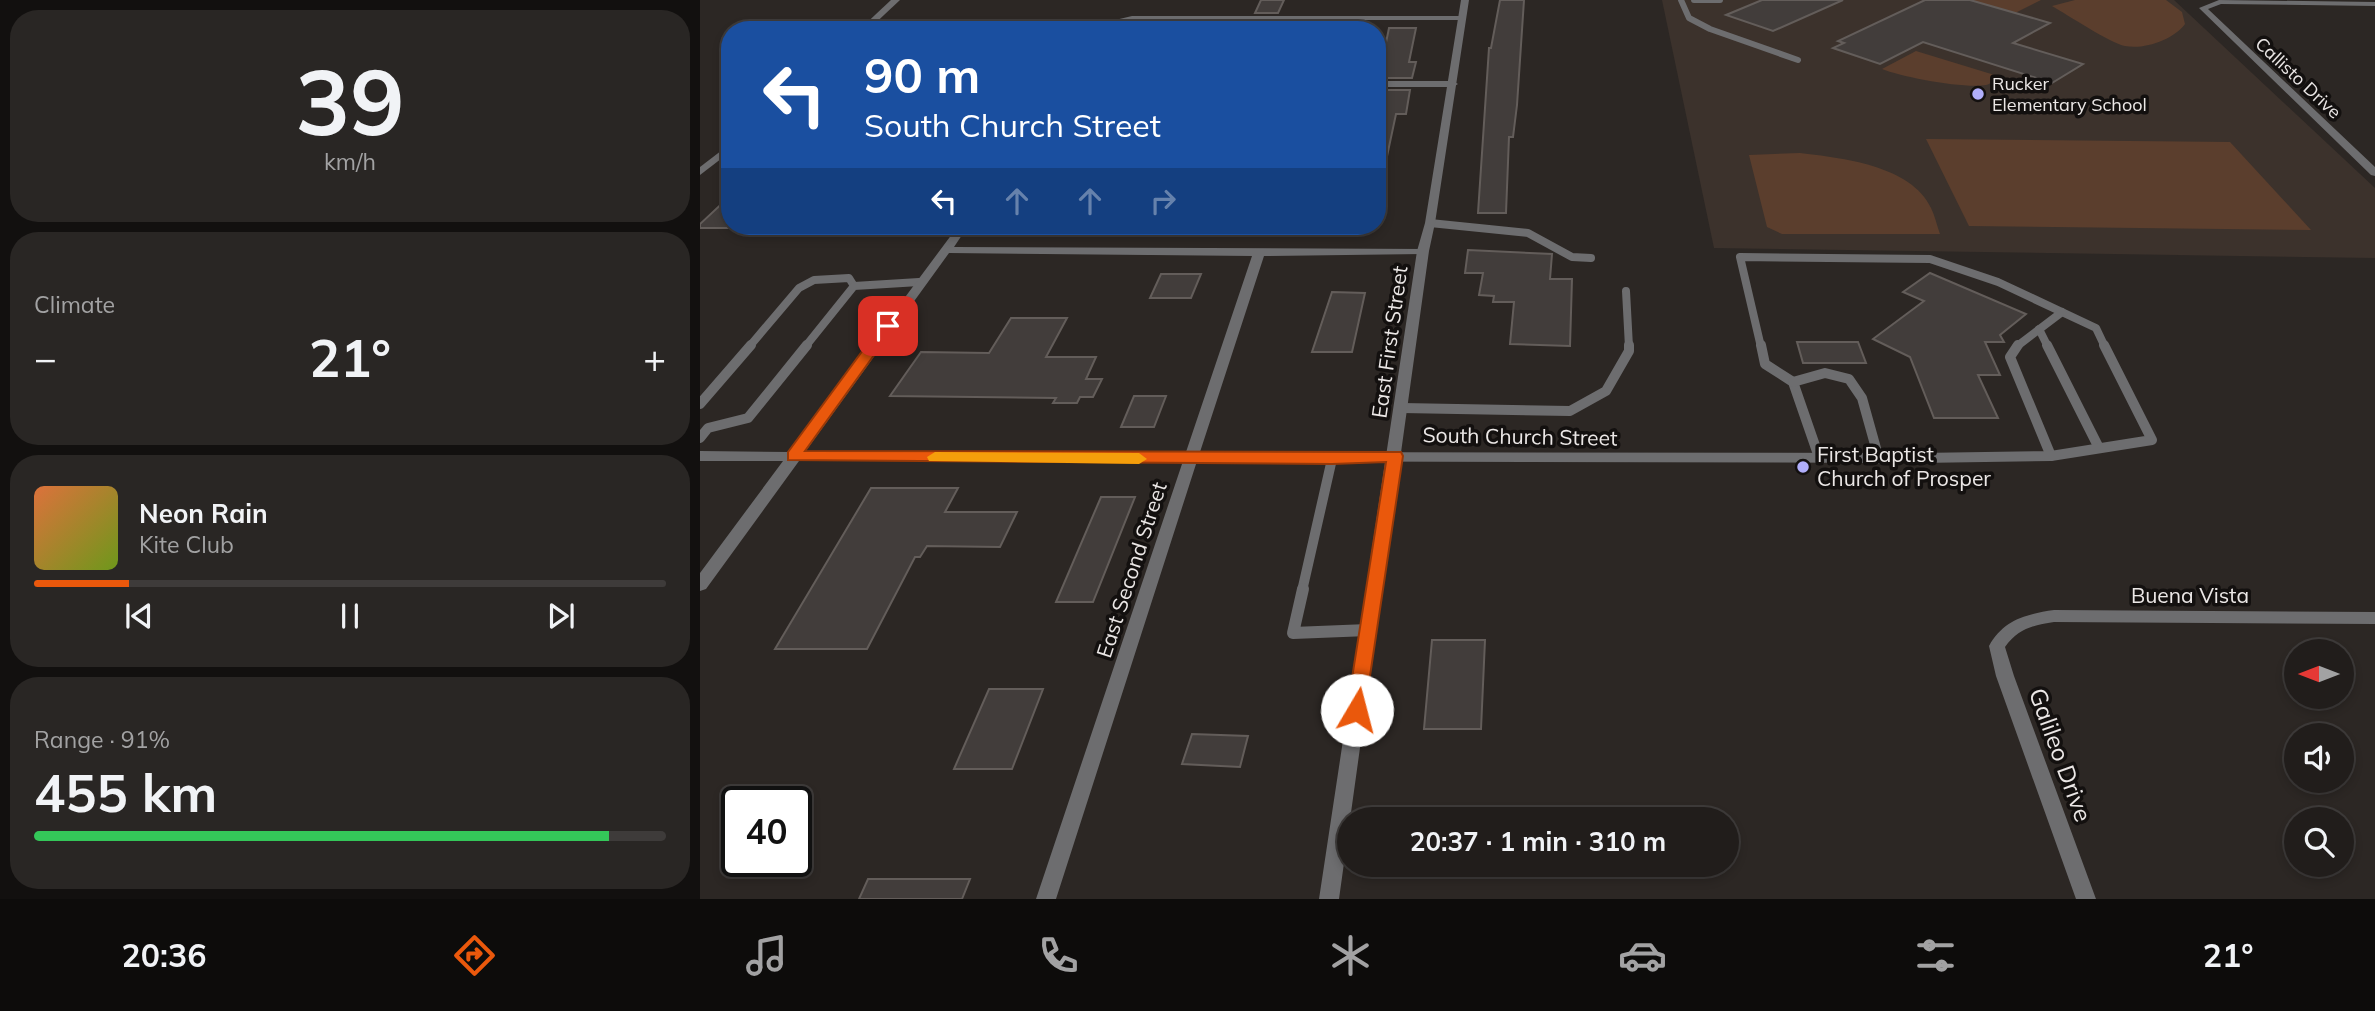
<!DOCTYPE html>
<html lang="en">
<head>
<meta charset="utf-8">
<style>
  body { margin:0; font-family:Mulish,sans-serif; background:#292624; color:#f1f3f6; height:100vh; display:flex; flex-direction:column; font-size:26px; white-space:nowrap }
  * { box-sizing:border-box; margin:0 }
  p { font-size:23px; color:#a2a2a3 }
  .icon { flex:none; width:38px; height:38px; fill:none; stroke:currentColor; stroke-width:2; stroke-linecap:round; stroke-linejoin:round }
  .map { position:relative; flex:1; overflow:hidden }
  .details { display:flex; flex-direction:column; gap:10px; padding:10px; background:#12100f; width:700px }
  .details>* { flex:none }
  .guide { position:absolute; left:21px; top:21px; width:665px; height:214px; border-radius:28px; box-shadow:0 4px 10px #0003,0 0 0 2px #3e3b3a; background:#1a4fa0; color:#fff; overflow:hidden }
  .needle { width:46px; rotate:270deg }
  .controls { position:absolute; left:1584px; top:639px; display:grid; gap:14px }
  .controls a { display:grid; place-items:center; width:70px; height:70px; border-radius:50%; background:#211d1b; box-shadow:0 4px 10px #0003,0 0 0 2px #3e3b3a; font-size:35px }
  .speed { position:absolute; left:21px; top:786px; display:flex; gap:14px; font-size:35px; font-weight:700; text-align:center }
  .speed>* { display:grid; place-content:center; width:91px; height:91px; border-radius:50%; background:#211d1b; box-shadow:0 4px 10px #0003,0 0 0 2px #3e3b3a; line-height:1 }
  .speed .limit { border:4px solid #111; border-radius:10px; background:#fff; color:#111 }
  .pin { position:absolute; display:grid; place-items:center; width:60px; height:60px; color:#fff; margin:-30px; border-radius:14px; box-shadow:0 4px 10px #0006 }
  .me { position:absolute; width:77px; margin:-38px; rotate:8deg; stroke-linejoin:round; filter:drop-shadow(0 0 5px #0008) }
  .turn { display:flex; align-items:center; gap:24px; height:147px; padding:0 28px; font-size:32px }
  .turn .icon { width:91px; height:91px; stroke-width:2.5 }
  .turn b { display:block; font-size:49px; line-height:60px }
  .lanes { display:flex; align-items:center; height:66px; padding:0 28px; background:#0003; justify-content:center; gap:35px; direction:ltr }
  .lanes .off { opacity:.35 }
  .big { font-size:52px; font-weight:700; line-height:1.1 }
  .details .tile { flex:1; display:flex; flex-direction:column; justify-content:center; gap:10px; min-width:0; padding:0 24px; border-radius:28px; background:#292624 }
  .details .dial { align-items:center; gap:0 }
  .dial b { font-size:91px; line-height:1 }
  .song { display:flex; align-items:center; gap:21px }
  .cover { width:84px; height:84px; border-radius:10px; background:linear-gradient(135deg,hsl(20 70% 55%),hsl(80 70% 35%)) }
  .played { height:7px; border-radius:4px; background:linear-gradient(90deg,#ea580c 15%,#3e3b3a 15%) }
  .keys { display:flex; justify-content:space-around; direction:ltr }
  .heat { display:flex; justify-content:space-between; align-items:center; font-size:38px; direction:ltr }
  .charge { height:10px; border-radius:5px; background:linear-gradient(90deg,#34c759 91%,#3e3b3a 0) }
  .trip { position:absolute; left:637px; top:807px; width:402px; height:70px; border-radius:35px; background:#211d1b; box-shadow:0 4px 10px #0003,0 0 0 2px #3e3b3a; font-weight:700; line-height:70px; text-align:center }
  .menu { display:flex; height:112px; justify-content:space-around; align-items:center; background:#0d0c0b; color:#a2a2a3 }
  .menu .icon { width:49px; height:49px }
  .menu .selected { color:#ea580c }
  .menu b { font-size:32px; color:#f1f3f6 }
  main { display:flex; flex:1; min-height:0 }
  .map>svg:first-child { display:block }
  .built { fill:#3c322c }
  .green { fill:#5b3e2d }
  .building { fill:#423d3b; stroke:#635d5a; stroke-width:2 }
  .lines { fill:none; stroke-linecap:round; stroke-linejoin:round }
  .service-far3 { stroke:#6d6d6f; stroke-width:6 }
  .service-far2 { stroke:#6d6d6f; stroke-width:8 }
  .service-far1 { stroke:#6d6d6f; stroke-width:10 }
  .service { stroke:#6d6d6f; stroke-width:12 }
  .minor { fill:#6d6d6f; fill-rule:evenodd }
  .tertiary { fill:#6d6d6f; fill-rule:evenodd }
  .route { fill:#ea580c; stroke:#983908; stroke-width:2 }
  .slow { fill:#f59e0b }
  .poi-dot { fill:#b0aefa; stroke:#13100f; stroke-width:2.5 }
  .labels { text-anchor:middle; stroke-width:7; stroke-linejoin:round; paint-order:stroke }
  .far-street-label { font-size:18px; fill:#ebe7e6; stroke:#13100f }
  .far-poi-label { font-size:18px; fill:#ebe7e6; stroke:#13100f; text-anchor:start }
  .street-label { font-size:21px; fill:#ebe7e6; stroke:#13100f }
  .poi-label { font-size:21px; fill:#ebe7e6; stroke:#13100f; text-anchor:start }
  .near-street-label { font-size:24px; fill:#ebe7e6; stroke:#13100f }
</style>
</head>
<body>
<main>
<section class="details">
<div class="tile dial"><b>39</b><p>km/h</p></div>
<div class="tile"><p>Climate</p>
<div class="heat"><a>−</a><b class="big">21°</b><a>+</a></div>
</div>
<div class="tile">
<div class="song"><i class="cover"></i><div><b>Neon Rain</b><p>Kite Club</p></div></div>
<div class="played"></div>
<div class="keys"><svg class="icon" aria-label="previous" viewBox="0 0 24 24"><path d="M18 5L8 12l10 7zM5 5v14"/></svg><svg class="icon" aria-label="pause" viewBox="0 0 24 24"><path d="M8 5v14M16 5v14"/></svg><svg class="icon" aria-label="next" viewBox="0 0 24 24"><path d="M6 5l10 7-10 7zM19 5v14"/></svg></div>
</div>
<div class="tile"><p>Range · 91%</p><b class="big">455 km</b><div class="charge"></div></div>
</section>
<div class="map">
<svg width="1675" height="899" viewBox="0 0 1675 899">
  <rect width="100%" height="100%" fill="#2c2724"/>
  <polygon class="built" points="962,0 1474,0 1675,188 1675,258 1014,248"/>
  <g class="green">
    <polygon points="1270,0 1341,0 1315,13"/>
    <path d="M1375 0H1466L1482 12 1485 24C1474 39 1445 50 1425 46 1410 43 1368 15 1352 6Z"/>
    <path d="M1216 51 1301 77C1296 79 1291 84 1286 85 1265 89 1201 77 1182 69Z"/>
    <polygon points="1226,139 1530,142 1611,230 1269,226"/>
    <path d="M1100 153C1141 158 1211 165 1231 208 1235 216 1237 226 1240 234H1082L1067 227 1049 155Z"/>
  </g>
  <g class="building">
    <polygon points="561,0 584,0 578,13 555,13"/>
    <polygon points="800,0 824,0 817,105 813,137 809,137 806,213 778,213 789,48 791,48"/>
    <polygon points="1062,0 1143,0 1073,31 1026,15"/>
    <polygon points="1225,0 1270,0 1350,23 1313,43 1383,64 1352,83 1223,42 1180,64 1133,48 1144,43 1138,41"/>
    <polygon points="689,28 716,28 709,62 716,62 712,78 683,78 685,72 680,72"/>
    <polygon points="681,90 710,90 706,114 696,114 686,161 677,160 677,104"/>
    <polygon points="30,196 30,228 0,228 0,224"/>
    <polygon points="768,250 852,254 850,279 872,279 870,346 810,344 814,302 793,302 794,296 779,295 783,273 765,273"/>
    <polygon points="1230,273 1326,314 1300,335 1304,342 1285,342 1300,375 1278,375 1298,418 1234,418 1210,357 1173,339 1224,301 1203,292"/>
    <polygon points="461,274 501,274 491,298 450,298"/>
    <polygon points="632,292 665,293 652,352 612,352"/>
    <polygon points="311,318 367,318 346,357 396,357 386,379 402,379 393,397 380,397 377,403 353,403 356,398 190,396 221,352 289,353"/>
    <polygon points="1097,342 1158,342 1166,363 1103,363"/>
    <polygon points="434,396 466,396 454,427 421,427"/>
    <polygon points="171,488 258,488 245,512 317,512 300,547 227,546 220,557 215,557 167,649 75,649"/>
    <polygon points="401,497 435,497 393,602 356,602"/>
    <polygon points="732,640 785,640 781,729 724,729"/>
    <polygon points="289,689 343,689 312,769 254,769"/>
    <polygon points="492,734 548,736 540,767 482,764"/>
    <polygon points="168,879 270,879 262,899 159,899"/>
  </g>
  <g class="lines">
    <g class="service-far3">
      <polyline points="981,0 989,18 1010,29 1098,60"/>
      <polyline points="994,0 1020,0"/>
    </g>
    <g class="service-far2">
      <polyline points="730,223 828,233 872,257 891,258"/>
      <polyline points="926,291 929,347"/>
      <polyline points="1339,329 1348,347"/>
      <polyline points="49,347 99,288 114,280 149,278 154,286"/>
      <polyline points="105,347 154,286 219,282"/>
      <polyline points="1061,347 1040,257 1230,259 1298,282 1396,328 1405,347"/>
      <polyline points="1316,347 1362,312"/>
    </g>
    <g class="service-far1">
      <polyline points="1061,345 1065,364 1093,382 1120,460"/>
      <polyline points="1318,345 1310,357 1351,456"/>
      <polyline points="1347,345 1399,448"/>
      <polyline points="1093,382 1125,373 1149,379 1162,398 1179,459"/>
      <polyline points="0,404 51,345"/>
      <polyline points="702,408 870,411 906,391 929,351 929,345"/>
      <polyline points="0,438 8,428 48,418 107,345"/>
      <polyline points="1219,458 1351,456 1452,440 1404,345"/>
      <polyline points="602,591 632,459"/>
    </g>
    <polyline class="service" points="603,589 593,633 668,630"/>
    <g class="minor">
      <polygon points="1519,0 1675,2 1675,6 1521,4 1508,9 1675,167 1675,176 1671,175 1499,8"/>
      <polygon points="432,16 761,16 765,18 761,20 432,20 417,25 413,30 405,30 411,21"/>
      <polygon points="677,81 753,81 758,84 753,87 677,87"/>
      <path d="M258 226H268L254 247 727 249 729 251 723 254 564 256 500 452 1219 453 1226 458 1219 463 497 461 356 899H336L483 461H99L6 589 0 591V573L83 461H0V451L90 452ZM249 253 552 256 486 452H105Z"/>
      <path d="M1354 610 1675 612V624L1354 622C1333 625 1318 629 1305 647L1314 676 1396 899H1376L1296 676 1289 646C1303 620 1326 614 1354 610Z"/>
    </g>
    <g class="tertiary">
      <polygon points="191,0 200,0 168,30 159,30"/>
      <polygon points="761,0 769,0 735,223 729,251 639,899 619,899 717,251 725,223"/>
      <polygon points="30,144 30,152 0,175 0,167"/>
    </g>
  </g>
  <polygon class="route" points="188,322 195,326 105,451 701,452 703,456 664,716 650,716 647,710 686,462 632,464 88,460 88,452 183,323"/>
  <polygon class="slow" points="235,452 439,453 447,459 439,464 229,461 227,457"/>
  <g class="poi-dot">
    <circle cx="1278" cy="94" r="7"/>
    <circle cx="1103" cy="467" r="7"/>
  </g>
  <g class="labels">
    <g class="far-street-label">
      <text transform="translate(1598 78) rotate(43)" y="6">Callisto Drive</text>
    </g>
    <g class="far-poi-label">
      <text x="1292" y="90">Rucker<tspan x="1292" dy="21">Elementary School</tspan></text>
    </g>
    <g class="street-label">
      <text transform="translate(690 342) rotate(-82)" y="7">East First Street</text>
      <text transform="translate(820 437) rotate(1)" y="7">South Church Street</text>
      <text transform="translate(432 570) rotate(-72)" y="7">East Second Street</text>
      <text x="1490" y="603">Buena Vista</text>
    </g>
    <g class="poi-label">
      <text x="1117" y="462">First Baptist<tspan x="1117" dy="24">Church of Prosper</tspan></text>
    </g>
    <g class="near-street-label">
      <text transform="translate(1360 755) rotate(70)" y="8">Galileo Drive</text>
    </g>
  </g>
</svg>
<div class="controls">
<a><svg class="needle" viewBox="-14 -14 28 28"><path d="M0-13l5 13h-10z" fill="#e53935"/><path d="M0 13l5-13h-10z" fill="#a2a2a3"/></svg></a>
<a><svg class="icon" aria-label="sound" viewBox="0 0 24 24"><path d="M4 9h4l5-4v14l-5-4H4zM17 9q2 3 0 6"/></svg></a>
<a><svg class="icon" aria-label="search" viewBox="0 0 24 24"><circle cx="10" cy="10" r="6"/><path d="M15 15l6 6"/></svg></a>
</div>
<div class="speed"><div class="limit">40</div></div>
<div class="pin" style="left:188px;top:326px;background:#d93025"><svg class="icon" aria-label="arrive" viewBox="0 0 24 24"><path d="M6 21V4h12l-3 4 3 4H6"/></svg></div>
<svg class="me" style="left:657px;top:710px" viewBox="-20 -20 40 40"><circle r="19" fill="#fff"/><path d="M0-13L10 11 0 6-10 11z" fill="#ea580c"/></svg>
<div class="trip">20:37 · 1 min · 310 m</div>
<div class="guide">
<div class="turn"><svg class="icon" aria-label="left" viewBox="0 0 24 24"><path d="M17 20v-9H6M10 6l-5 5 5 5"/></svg><div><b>90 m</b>South Church Street</div></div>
<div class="lanes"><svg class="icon" aria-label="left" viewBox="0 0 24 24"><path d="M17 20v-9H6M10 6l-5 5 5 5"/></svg><svg class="icon off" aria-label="ahead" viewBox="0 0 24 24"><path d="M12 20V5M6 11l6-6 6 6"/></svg><svg class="icon off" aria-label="ahead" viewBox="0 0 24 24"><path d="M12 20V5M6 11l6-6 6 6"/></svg><svg class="icon off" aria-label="right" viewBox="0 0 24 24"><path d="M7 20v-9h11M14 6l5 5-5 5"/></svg></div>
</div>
</div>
</main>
<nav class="menu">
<b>20:36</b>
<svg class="icon selected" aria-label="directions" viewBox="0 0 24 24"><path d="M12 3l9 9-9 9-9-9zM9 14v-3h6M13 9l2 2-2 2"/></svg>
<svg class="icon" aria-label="music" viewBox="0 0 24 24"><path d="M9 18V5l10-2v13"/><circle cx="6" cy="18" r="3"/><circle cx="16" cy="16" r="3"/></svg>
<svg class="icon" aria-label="phone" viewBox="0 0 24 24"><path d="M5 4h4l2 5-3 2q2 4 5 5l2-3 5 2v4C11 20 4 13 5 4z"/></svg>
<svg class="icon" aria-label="climate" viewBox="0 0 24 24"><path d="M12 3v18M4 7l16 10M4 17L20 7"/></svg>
<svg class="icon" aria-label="car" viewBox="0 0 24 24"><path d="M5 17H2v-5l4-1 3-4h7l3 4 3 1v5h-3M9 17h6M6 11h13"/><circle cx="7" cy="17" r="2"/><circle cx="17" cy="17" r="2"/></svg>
<svg class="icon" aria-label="filters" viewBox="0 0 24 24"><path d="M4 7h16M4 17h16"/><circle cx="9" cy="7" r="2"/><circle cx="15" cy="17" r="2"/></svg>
<b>21°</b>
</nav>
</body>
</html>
